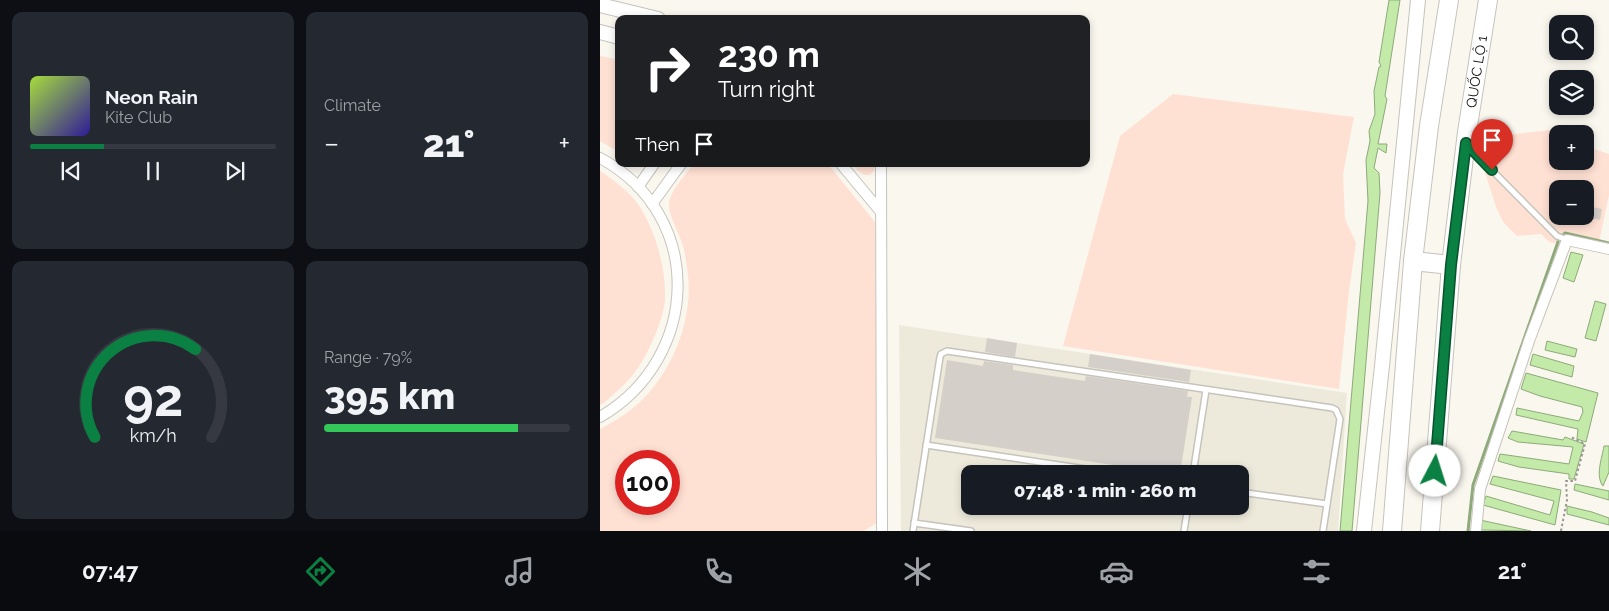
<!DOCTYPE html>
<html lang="en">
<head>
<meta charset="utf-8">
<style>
  body { margin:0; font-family:Raleway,sans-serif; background:#242831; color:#f1f3f6; height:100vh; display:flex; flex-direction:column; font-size:19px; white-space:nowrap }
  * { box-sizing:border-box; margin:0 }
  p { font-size:16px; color:#9ea1a6 }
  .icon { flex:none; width:28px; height:28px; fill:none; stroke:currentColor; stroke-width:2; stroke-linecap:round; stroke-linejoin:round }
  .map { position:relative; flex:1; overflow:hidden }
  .drawer { display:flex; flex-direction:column; gap:12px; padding:12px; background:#0d0f14; width:600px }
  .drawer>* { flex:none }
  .banner { position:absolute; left:15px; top:15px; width:475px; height:152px; border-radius:10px; box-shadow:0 2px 8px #0003; background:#202124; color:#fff; overflow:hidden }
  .fabs { position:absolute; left:949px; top:15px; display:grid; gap:10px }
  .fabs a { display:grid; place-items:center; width:45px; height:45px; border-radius:10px; background:#171b24; box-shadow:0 2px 8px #0003; font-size:25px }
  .speed { position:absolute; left:15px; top:450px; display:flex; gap:10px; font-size:25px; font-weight:700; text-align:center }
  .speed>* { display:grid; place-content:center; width:65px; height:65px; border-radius:50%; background:#171b24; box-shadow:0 2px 8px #0003; line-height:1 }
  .speed .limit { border:8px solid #d22; background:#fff; color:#111 }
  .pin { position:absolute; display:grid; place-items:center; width:42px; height:42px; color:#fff; margin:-51px -21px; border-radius:50% 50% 50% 0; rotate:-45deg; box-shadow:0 0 5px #0007 }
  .pin .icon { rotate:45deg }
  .me { position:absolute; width:55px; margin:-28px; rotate:5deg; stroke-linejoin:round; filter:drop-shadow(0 0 4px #0008) }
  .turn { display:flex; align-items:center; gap:18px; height:105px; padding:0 20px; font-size:22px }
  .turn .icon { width:65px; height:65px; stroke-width:2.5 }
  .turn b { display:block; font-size:35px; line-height:42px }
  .then { display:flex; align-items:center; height:48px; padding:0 20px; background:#0003; gap:10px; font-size:19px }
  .big { font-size:38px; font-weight:800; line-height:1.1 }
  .drawer .widget { flex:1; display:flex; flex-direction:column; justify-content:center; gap:8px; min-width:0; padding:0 18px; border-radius:10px; background:#242831 }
  .drawer .dial { align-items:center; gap:0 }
  .dial svg { height:130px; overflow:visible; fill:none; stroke:#363941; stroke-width:7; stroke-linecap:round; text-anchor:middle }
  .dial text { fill:#f1f3f6; stroke:none }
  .song { display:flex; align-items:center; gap:15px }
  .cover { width:60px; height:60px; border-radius:8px; background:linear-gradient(135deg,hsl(80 70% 55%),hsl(250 70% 35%)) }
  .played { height:5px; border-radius:2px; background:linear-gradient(90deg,#0b8043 30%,#363941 30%) }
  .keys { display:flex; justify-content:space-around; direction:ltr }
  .heat { display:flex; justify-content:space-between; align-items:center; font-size:28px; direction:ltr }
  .charge { height:8px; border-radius:4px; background:linear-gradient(90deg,#34c759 79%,#363941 0) }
  .drawer .tiles { flex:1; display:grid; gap:12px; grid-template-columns:repeat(2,1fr) }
  .trip { position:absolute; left:361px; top:465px; width:288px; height:50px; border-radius:10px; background:#171b24; box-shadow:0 2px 8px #0003; font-weight:800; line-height:50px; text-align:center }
  .tab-bar { display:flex; height:80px; justify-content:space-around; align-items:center; background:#090b0e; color:#9ea1a6 }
  .tab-bar .icon { width:35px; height:35px }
  .tab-bar .current { color:#0b8043 }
  .tab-bar b { font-size:22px; color:#f1f3f6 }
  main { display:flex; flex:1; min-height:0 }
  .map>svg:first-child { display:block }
  .built { fill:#eeeadb; fill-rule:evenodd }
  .green { fill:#ffe1d3; fill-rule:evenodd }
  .water { fill:#c3eaa9; stroke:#8ea97a }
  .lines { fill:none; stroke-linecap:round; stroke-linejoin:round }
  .stream { stroke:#8ea97a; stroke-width:3 }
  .building { fill:#d5cfc9 }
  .lane-casing { stroke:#c5c3bb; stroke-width:8 }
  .street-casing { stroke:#c5c3bb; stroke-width:12 }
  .secondary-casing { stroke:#c5c3bb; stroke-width:16 }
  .highway-casing { stroke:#c5c3bb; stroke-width:20 }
  .path { stroke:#9b9893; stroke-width:2; stroke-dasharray:2.5 2.5; stroke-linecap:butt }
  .lane { stroke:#fff; stroke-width:5 }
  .street { stroke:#fff; stroke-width:10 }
  .secondary { stroke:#fff; stroke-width:14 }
  .highway { stroke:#fff; stroke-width:18 }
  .route-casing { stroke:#07532c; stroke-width:12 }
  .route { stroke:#0b8043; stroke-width:9 }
  .labels { text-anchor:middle; stroke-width:4.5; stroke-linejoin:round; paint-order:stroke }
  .street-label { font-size:14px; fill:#11100e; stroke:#fff }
</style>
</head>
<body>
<main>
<section class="drawer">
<div class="tiles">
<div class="widget">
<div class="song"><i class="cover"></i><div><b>Neon Rain</b><p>Kite Club</p></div></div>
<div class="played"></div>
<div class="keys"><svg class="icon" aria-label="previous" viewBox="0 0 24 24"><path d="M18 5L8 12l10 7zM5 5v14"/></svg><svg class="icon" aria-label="pause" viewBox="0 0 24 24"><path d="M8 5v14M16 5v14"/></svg><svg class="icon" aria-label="next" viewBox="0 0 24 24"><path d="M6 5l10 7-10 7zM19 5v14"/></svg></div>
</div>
<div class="widget"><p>Climate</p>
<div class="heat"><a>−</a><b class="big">21°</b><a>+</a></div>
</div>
<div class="widget dial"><svg viewBox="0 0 100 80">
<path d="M14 69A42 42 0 1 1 86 69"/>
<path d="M14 69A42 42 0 0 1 76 15" stroke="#0b8043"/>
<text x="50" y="56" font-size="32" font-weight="700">92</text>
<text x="50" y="72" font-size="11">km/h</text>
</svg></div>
<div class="widget"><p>Range · 79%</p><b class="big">395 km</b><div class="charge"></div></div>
</div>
</section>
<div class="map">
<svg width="1009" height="531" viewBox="0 0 1009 531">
  <rect width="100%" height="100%" fill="#faf7ef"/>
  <path class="built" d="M299 325 747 393 738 531H301ZM370 474H640V506H370Z"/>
  <g class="green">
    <polygon points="0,56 19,60 19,152 0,141"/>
    <polygon points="573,94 754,117 743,174 745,219 756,243 749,291 739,389 463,346 520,136"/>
    <path d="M950 130 957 134 958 161H985V146L1009 154V195L999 242 964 235 960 244 949 242 941 234 917 236 903 222 896 207 883 166 886 153 899 136ZM958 189H985V216H958Z"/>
    <path d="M94 164H228L275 222 278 522 264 531H0V429C16 421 31 411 44 398 75 366 95 313 87 268 86 261 85 253 83 246 80 235 69 216 69 206 68 193 86 174 94 164ZM26 461H69V504H26Z"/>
    <path d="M253 164H275L274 171 271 174C263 178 257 170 253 164Z"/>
    <path d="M0 171C14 180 31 193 40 207 56 233 66 268 65 298 65 317 47 357 35 372 27 383 15 393 5 402L0 405Z"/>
  </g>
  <g class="water">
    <polygon points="789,0 800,0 785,96 787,99 778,144 787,144 786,153 778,148 774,168 779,173 780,193 752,531 740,531 768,201 766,160 770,141 769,131 775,114 774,91 779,67 781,66 779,62"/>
    <polygon points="971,252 983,255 974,282 963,278"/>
    <polygon points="995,301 1006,304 996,341 985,338"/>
    <polygon points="947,341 977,349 975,357 945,350"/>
    <polygon points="933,354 974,366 972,377 930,365"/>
    <polygon points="926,373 998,393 986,442 977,439 978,429 916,415 917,408 979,421 983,412 982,407 940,396 921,389"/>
    <polygon points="912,431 963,440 965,437 984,444 974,479 969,479 969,474 919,467 898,461 900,454 969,464 973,447 918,442 908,438"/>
    <path d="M1004 446H1009V472L1003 486C995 476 1002 458 1004 446Z"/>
    <polygon points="893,476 961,490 955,525 883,505 886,496 950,515 954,501 890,484"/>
    <polygon points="975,484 1009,491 1009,500 974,490"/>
    <polygon points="967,506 992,512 1009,518 1009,525 967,514"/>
    <polygon points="880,520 931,531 881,530"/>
  </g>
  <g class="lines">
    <polyline class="stream" points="868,531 873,485 959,239 965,233 1009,243"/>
  </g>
  <g class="building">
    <polygon points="992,207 1002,209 1000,220 990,218"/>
    <polygon points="387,338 417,343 415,357 385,352"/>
    <polygon points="490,354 591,370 589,382 488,367"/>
    <polygon points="347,360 383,366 384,361 413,365 413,370 485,381 486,376 588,391 587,397 592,397 580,474 572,474 335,438"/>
  </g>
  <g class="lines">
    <g class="lane-casing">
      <g id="lane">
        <polyline points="870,148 957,236 967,240"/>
        <polyline points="326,445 519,474"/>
        <polyline points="593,474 606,390"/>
        <polyline points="640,492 727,504"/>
        <polyline points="314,523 371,531"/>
        <polyline points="313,531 340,357 341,354 347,351 732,408 736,410 740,419 723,531"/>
        <polyline points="584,531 588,506"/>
      </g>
    </g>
    <g class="street-casing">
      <g id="street">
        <path d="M0 158C106 215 101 358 0 417"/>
        <polyline points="241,164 281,212"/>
        <polyline points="281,164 282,531"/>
        <polyline points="38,187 54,164"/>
        <polyline points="52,204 81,164"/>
        <polyline points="876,531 880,489 929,341 967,240 1009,249"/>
      </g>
    </g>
    <g class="secondary-casing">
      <g id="secondary">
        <polyline points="0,5 58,19"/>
        <polyline points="0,32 19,37"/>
        <polyline points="764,531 782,366 818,0"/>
      </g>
    </g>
    <g class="highway-casing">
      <g id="highway">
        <polyline points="813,261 851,265"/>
        <polyline points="792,531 813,261 829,126 849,0"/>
        <path id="s1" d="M830 531 851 265 867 132 888 0"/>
      </g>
    </g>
    <polyline class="path" points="961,531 967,500 966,481 975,481 985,444 971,437"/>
    <use href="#lane" class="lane"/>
    <use href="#street" class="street"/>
    <use href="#secondary" class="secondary"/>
    <use href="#highway" class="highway"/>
  </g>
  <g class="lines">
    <g class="route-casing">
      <polyline id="route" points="835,471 851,265 866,143 892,170"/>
    </g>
    <use href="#route" class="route"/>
  </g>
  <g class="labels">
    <g class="street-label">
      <text dy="5" stroke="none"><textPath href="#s1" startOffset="462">QUỐC LỘ 1</textPath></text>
    </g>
  </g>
</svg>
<div class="fabs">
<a><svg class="icon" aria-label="search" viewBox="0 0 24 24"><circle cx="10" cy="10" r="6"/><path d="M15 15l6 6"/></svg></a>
<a><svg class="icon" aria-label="layers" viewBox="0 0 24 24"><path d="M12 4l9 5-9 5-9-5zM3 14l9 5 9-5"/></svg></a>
<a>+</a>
<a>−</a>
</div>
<div class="speed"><div class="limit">100</div></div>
<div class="pin" style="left:892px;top:170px;background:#d93025"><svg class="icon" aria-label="arrive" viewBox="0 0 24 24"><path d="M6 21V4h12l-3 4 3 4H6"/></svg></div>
<svg class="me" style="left:835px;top:471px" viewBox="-20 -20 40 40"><circle r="19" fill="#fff"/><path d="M0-13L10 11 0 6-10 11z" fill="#0b8043"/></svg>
<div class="trip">07:48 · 1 min · 260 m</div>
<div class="banner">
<div class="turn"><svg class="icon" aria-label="right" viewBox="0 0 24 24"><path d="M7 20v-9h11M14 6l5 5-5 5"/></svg><div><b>230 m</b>Turn right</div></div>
<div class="then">Then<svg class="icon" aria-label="arrive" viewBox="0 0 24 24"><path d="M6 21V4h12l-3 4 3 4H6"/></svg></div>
</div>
</div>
</main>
<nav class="tab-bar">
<b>07:47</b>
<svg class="icon current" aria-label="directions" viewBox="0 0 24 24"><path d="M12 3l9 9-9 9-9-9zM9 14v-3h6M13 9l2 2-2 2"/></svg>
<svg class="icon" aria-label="music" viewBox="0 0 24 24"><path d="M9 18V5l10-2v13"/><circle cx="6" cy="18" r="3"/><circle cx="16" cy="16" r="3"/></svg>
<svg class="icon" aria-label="phone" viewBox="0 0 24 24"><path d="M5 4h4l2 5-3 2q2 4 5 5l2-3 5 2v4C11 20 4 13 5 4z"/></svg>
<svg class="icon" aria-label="climate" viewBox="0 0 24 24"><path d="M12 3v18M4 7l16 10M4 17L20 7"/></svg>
<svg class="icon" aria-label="car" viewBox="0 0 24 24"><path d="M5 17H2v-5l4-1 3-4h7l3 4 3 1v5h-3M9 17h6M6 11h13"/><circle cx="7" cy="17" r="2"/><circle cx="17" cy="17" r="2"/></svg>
<svg class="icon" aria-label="filters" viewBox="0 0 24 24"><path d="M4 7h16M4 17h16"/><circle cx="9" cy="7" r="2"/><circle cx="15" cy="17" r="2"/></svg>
<b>21°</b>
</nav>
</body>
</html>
